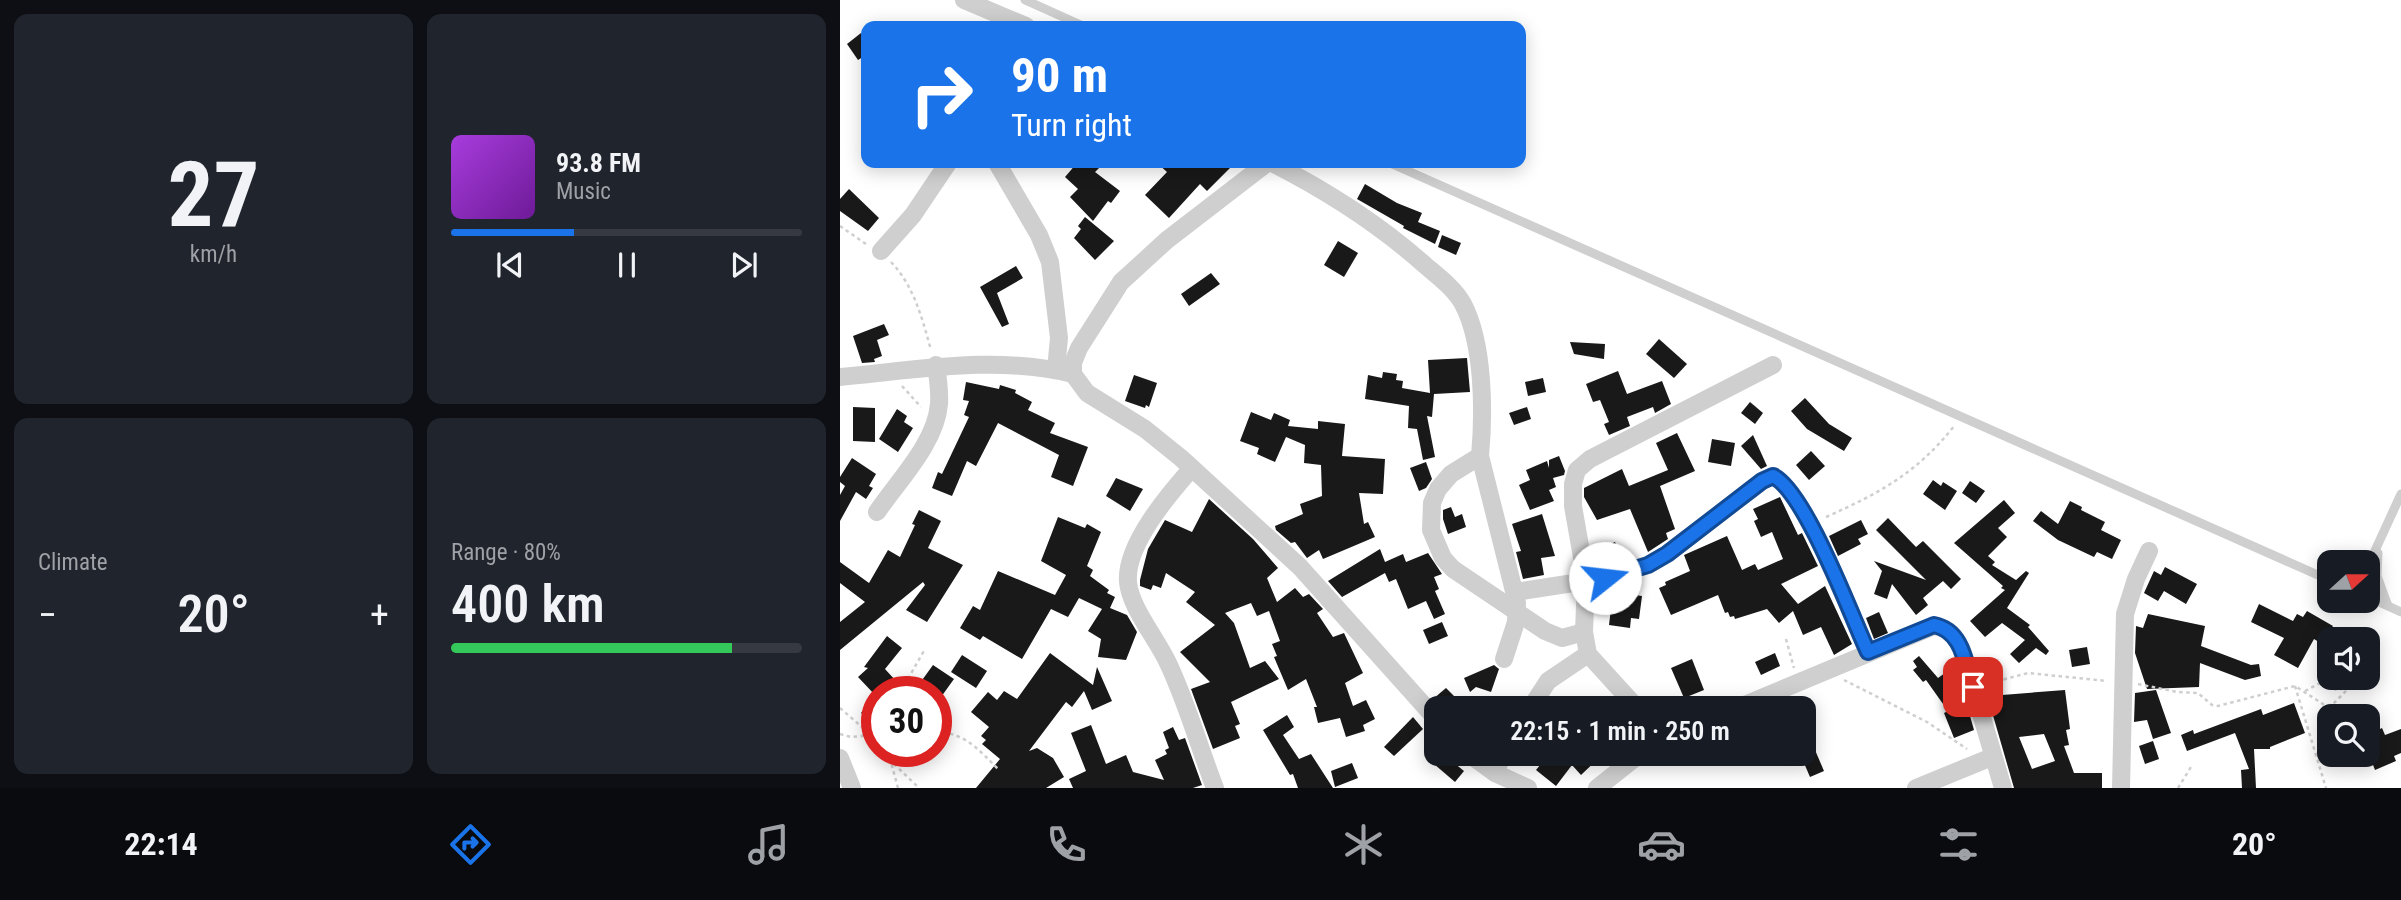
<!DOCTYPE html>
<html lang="en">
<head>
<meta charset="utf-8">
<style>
  body { margin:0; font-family:"Roboto Condensed",sans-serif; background:#20242c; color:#f1f3f6; height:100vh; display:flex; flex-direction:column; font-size:26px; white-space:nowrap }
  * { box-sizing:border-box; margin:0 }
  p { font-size:23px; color:#9ea1a6 }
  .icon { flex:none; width:38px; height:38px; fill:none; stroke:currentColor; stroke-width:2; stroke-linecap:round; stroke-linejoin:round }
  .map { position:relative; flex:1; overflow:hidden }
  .sheet { display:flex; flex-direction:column; gap:14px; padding:14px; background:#0d0f14; width:840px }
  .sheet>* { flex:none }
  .top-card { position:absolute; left:21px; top:21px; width:665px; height:147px; border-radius:14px; box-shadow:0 4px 18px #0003; background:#1a73e8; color:#fff; overflow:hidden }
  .needle { width:46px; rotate:69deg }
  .tools { position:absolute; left:1477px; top:550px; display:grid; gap:14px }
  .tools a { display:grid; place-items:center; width:63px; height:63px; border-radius:14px; background:#171b24; box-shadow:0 4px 18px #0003; font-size:35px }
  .speed { position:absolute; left:21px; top:676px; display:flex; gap:14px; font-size:35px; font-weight:700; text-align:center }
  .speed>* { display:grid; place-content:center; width:91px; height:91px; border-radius:50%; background:#171b24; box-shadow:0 4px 18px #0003; line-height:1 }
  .speed .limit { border:10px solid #d22; background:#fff; color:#111 }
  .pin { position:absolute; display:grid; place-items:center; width:60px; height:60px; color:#fff; margin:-30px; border-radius:14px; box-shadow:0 4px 10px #0006 }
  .me { position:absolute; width:77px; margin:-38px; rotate:74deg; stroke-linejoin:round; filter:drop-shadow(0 0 5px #0008) }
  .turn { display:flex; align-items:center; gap:24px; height:147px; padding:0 35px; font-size:32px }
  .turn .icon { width:91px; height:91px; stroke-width:2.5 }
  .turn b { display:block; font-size:49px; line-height:60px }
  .big { font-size:52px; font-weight:600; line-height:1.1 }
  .sheet .card { flex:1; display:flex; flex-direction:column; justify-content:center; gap:10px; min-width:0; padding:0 24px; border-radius:14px; background:#20242c }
  .sheet .dial { align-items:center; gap:0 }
  .dial b { font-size:91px; line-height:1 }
  .song { display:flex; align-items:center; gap:21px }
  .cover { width:84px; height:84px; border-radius:10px; background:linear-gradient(135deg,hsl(280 70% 55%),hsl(280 70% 35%)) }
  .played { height:7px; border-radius:4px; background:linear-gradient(90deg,#1a73e8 35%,#363941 35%) }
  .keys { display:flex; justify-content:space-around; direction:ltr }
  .heat { display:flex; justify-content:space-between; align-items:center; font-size:38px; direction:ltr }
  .charge { height:10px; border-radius:5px; background:linear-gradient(90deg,#34c759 80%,#363941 0) }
  .sheet .tiles { flex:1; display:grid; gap:14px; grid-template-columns:repeat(2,1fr) }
  .trip { position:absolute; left:584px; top:696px; width:392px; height:70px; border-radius:14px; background:#171b24; box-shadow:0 4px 18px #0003; font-weight:600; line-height:70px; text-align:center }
  .tabs { display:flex; height:112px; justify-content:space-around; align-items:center; background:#090b0e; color:#9ea1a6 }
  .tabs .icon { width:49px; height:49px }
  .tabs .current { color:#1a73e8 }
  .tabs b { font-size:32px; color:#f1f3f6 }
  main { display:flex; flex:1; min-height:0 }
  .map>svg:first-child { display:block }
  .building { fill:#191919; fill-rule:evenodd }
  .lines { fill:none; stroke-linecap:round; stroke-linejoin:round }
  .path { stroke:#cfcfcf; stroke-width:2.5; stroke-dasharray:3.5 3.5; stroke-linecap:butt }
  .service { stroke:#cfcfcf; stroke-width:9 }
  .minor { stroke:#cfcfcf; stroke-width:18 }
  .route-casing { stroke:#114b97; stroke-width:18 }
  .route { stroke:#1a73e8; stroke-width:12 }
</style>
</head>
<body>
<main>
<section class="sheet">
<div class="tiles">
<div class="card dial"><b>27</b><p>km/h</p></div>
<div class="card">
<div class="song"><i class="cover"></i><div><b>93.8 FM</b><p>Music</p></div></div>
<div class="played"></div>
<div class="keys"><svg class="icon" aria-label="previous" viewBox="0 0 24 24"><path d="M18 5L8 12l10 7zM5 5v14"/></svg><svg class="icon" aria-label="pause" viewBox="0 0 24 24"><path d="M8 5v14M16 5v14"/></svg><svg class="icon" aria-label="next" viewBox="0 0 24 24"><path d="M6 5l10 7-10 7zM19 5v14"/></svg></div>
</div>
<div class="card"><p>Climate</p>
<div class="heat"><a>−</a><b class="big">20°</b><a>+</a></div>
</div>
<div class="card"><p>Range · 80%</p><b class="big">400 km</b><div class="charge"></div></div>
</div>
</section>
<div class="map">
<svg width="1561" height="788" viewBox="0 0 1561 788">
  <rect width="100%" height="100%" fill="#fff"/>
  <g class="building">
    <polygon points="21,33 26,40 26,55 18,60 7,44"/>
    <polygon points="237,163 264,163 255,172 280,191 271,203 268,201 253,221 230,197 238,189 225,177"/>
    <polygon points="317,163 395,163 367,191 360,184 329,218 305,195 327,172"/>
    <polygon points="525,184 557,203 582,213 578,222 600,231 595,244 563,228 564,226 517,199"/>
    <polygon points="9,189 39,218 28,231 0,211 0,199"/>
    <polygon points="245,217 274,241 255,260 234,238 241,229 238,226"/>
    <polygon points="602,235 621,243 616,255 598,247"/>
    <polygon points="498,241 518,253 504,277 484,265"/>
    <polygon points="176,266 183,278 157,293 169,324 162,327 140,287"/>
    <polygon points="371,273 380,284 349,306 341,294"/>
    <polygon points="44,324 49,335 37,340 42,356 34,359 35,362 22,363 13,336"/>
    <polygon points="819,339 847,364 834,378 806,354"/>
    <polygon points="730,342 765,344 764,359 734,354"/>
    <polygon points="627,358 630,392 594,394 592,417 587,416 595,457 583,460 577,429 568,428 569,406 525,399 528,375 542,378 543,372 557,374 556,380 563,381 562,388 590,393 588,360"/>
    <polygon points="778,371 787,394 822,381 831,404 815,413 813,407 787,417 790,426 769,435 764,424 769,422 760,400 753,402 746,384"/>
    <polygon points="294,375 317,383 309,407 306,405 305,408 285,401"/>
    <polygon points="703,378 706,392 688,396 685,382"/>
    <polygon points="126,382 159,389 160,385 176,390 175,393 192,402 188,410 215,423 210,433 248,447 233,486 211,477 219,455 158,423 136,466 127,461 112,496 92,488 98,472 102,474 129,417 124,415 129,401 123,400"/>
    <polygon points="965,398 989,424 1012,438 1004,451 967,429 951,411"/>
    <polygon points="910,402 923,413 915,424 901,413"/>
    <polygon points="13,407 35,408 35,442 13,441"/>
    <polygon points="687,407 691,419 674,425 669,413"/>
    <polygon points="57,409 67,416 64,422 73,428 58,452 39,439"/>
    <polygon points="411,412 431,420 434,413 450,420 448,426 478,429 478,421 505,424 502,456 545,459 543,494 519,493 524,524 528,522 535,537 483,559 479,550 467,558 455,542 451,543 436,530 435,526 463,514 460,504 482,496 481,465 464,463 465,445 446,437 435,462 417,454 419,448 400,441"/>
    <polygon points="837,433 855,471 820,486 835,529 826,533 828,539 808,552 790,509 757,520 744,497 744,488 782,469 789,486 828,470 816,443"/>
    <polygon points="913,435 927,466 921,469 901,446"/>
    <polygon points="872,439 895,443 891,466 868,462"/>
    <polygon points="971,451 985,466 969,480 956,465"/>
    <polygon points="719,456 725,471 724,475 713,478 716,487 709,490 714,501 690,510 679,485 690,480 686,470 707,461 709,468 709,460"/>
    <polygon points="12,458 36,474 29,486 33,488 26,499 16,492 0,521 0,495 5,486 0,482 0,477"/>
    <polygon points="586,462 592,479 586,488 579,491 570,468"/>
    <polygon points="276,478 303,489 290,511 266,496"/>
    <polygon points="1093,480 1101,486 1103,482 1117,491 1105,510 1083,494"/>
    <polygon points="1130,481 1145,491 1136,503 1122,493"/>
    <polygon points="940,497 958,535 962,533 978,566 941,584 958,604 985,586 1012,644 994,655 981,627 963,635 953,611 939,623 927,609 895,619 894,616 890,617 888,612 885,613 878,595 831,615 819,588 826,585 825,582 850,571 844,555 887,536 902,570 915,564 918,570 943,559 932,532 921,537 914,521 918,519 913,509"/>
    <polygon points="369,499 413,539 438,568 427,578 437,602 455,588 463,597 469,594 483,609 477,613 493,637 504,633 523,673 505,683 513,706 526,700 535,719 523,725 525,731 506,737 500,718 478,723 474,707 477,707 466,679 448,690 434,657 437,656 432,644 440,641 429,611 417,616 411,603 385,613 394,623 410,668 425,661 439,679 391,702 400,724 395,726 400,738 373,749 351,689 370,682 340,652 375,625 346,602 355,592 326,573 321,588 313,585 311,590 300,586 300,580 308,549 325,520 352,532"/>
    <polygon points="1164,500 1175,513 1158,528 1167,537 1148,556 1155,562 1152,565 1176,580 1186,571 1189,573 1167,608 1190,625 1188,627 1209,651 1206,655 1196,648 1179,663 1170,654 1185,640 1162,623 1145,637 1130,621 1165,590 1161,588 1163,586 1114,543"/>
    <polygon points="1230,501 1242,507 1241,510 1265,522 1261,530 1281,540 1272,559 1257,552 1254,557 1218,540 1193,521 1201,511 1218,524"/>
    <polygon points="611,507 615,517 622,514 626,527 608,534 603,519 603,510"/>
    <polygon points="79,510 101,521 88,548 123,565 87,622 66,610 85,585 83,582 0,650 0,622 25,602 0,583 0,562 29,583 48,550 60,557 75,525 72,524"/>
    <polygon points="702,514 715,556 701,558 704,575 683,579 676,552 681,551 672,524"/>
    <polygon points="218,517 245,528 247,524 261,532 247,566 253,570 250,576 269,590 267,593 275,597 270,608 287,615 297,632 286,660 258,657 261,639 248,631 262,609 239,598 228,617 211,609 182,659 143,636 140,640 120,628 133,606 140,610 158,571 215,595 226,575 201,561"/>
    <polygon points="1048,518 1076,547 1083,541 1121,579 1111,589 1103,581 1083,598 1088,605 1076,615 1052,584 1047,599 1034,594 1042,571 1034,561 1086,580 1036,530"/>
    <polygon points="1021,520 1028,534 1018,539 1021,544 998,556 989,536"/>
    <polygon points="775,542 780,554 756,564 753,551"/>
    <polygon points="540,549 545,562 563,554 566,562 588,553 602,574 594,577 599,589 595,591 605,614 594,619 586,601 568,609 556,579 549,582 545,573 502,597 488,581"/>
    <polygon points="1325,567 1357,584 1346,604 1324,591 1318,601 1304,593 1314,571 1321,575"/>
    <polygon points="773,592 802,596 799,619 791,618 790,628 769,625"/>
    <polygon points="1419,604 1453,621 1457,614 1463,617 1467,611 1493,626 1482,644 1474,639 1458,668 1434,655 1444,638 1411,622"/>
    <polygon points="1039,612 1048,633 1034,639 1026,618"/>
    <polygon points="1308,614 1365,626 1361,646 1411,665 1419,664 1421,676 1405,680 1360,663 1359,687 1307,689 1295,653 1296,626 1303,628"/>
    <polygon points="602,622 608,636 589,644 583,630"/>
    <polygon points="47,636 62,648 45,669 56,681 46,691 37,691 37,725 21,713 35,695 18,677 28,668 24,667"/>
    <polygon points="1247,647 1250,664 1232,667 1229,650"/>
    <polygon points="210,653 253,685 257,667 272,701 252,710 244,691 232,707 226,702 189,751 197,748 213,758 224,777 206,788 136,788 160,759 142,744 146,740 141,736 149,727 131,712 148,692 157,700 164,691 177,699"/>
    <polygon points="935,653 940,666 921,675 915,662"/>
    <polygon points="122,655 147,671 136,688 111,672"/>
    <polygon points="1079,656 1098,678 1105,673 1126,702 1134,730 1114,738 1104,713 1108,711 1086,680 1083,682 1073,670 1077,667 1073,661"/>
    <polygon points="852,659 864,690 844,698 831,668"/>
    <polygon points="93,665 114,679 96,704 96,691 92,691 80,683"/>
    <polygon points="654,665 659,669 651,692 636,687 630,692 624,678"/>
    <polygon points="606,688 620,702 613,709 602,709 593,699"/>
    <path d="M1225 690 1230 729 1226 730 1229 745 1224 746 1234 773H1262V788H1174L1150 705 1163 701 1162 695ZM1204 734 1215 761 1192 769 1179 737Z"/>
    <polygon points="1316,690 1331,733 1313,739 1307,720 1294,722 1295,693"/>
    <polygon points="1454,703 1465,733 1430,747 1430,749 1414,749 1416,788 1402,788 1401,770 1409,769 1395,733 1347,751 1341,735 1353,730 1354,734 1421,709 1423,715"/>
    <polygon points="1528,707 1538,730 1542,728 1545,735 1561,729 1561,753 1554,756 1556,761 1535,770 1528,752"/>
    <polygon points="447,715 454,727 443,735 459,759 471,754 493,788 458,788 453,774 450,775 423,730"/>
    <polygon points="573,717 583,729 554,756 544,747"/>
    <polygon points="251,725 266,764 286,755 293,772 324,780 315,760 327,754 325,750 329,748 323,732 333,727 339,740 345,738 362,785 353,788 233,788 229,779 246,771 231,733"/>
    <polygon points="1313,741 1319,759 1305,764 1299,746"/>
    <polygon points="975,750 984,771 970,777 961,756"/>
    <polygon points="603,754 624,771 615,782 594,764"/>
    <polygon points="709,754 763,754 741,775 732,765 716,786 696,770"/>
    <polygon points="512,763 518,778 495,787 491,771"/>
  </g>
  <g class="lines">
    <g class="path">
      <polyline points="0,226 26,244"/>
      <path d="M51 262C74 286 82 318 91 350"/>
      <polyline points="62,386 81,407"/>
      <path d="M986 517C1040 493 1077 473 1115 425"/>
      <polyline points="946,639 954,668"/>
      <polyline points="1493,639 1494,632"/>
      <polyline points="1528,668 1535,661"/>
      <polyline points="1004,680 1087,722 1127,749"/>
      <polyline points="1150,683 1188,673 1267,681"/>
      <polyline points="1298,684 1337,692 1358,693 1372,705 1378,706 1455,686 1486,706 1493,704 1520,677"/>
      <polyline points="1480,684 1497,690 1510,687"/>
      <polyline points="1455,686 1486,788"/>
      <polyline points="61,691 85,649"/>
      <polyline points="1465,691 1482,682 1489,661"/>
      <polyline points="0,708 37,740"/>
      <path d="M96 732C124 732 139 750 158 769"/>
      <polyline points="0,734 11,737 37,735"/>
      <polyline points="22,736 37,722"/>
      <polyline points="48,751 58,788"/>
      <polyline points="54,764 79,788"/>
      <polyline points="1338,788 1351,767"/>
    </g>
    <g class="service">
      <polyline points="185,0 243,26"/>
      <polyline points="550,163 1489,580"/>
      <polyline points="1538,553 1537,576 1548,606"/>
      <polyline points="1528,566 1561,494"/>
      <polyline points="1528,597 1561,612"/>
    </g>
    <g class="minor">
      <polyline points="124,0 186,26"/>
      <polyline points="157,163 199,235 210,262 219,338 216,370"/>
      <polyline points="427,163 327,240 281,282 239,348 233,363 233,374 247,393 305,429 341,458 460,567 597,720"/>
      <path d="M432 163C487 191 539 224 586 266 599 277 615 289 623 304 644 344 644 413 640 456L611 474 598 489 592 503 591 530 603 558 613 569 705 631 722 638 744 632"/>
      <polyline points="41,251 73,215 108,163"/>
      <path d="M0 377C78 370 155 355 233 374"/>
      <polyline points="640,456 677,603 676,622 664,659"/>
      <path d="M352 468C329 494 285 545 288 582 290 607 317 639 328 663 347 703 359 747 375 788"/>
      <path d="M37 512C58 481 96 443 99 404 100 391 98 378 96 365"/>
      <path d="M675 592 766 578 808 565 827 554 922 481 933 476C965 491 1011 616 1028 652"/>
      <polyline points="690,709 708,681 748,654"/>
      <polyline points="798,709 748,654 744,632 746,580 733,506 733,484 737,470 750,459 933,365"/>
      <path d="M895 709 1094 626C1110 628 1115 636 1122 650L1163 788"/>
      <polyline points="629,754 655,773 688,788"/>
      <polyline points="0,758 12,788"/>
      <polyline points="655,773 663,754"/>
      <polyline points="757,788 800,754"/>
      <polyline points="1076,788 1152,757"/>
      <polyline points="1281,788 1285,614 1296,579 1309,551"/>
    </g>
  </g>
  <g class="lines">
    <g class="route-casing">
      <path id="route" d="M765 578 808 565 827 554 922 481 933 476C965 491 1011 615 1028 652L1094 625C1123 631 1125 663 1133 687"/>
    </g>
    <use href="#route" class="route"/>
  </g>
</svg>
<div class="tools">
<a><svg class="needle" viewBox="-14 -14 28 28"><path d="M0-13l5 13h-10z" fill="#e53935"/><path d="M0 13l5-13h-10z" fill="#9ea1a6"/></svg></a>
<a><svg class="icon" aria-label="sound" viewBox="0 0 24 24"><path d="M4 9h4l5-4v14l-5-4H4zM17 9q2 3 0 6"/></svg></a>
<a><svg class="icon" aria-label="search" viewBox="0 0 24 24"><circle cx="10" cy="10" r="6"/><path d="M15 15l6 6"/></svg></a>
</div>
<div class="speed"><div class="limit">30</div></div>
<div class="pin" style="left:1133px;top:687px;background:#d93025"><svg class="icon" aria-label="arrive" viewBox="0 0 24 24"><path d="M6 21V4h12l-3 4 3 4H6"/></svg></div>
<svg class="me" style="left:765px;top:578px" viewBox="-20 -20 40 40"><circle r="19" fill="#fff"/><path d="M0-13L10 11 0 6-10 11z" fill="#1a73e8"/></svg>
<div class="trip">22:15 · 1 min · 250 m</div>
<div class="top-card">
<div class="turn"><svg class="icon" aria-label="right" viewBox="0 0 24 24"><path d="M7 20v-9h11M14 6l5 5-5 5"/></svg><div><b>90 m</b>Turn right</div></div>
</div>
</div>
</main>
<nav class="tabs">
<b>22:14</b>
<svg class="icon current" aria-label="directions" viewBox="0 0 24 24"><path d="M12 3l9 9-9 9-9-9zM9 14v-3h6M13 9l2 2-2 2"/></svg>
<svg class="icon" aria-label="music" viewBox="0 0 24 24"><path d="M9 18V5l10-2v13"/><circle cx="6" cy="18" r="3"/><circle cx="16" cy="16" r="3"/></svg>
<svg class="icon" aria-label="phone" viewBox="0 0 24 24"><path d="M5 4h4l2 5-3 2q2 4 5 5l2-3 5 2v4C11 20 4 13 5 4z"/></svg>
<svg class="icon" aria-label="climate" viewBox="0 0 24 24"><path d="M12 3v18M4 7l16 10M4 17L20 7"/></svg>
<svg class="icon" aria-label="car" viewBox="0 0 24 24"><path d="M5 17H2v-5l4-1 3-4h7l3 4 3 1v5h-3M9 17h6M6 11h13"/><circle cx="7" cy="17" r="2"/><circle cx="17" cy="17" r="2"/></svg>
<svg class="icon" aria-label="filters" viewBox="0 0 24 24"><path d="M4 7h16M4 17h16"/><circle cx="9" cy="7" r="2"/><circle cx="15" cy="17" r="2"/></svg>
<b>20°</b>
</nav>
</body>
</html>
